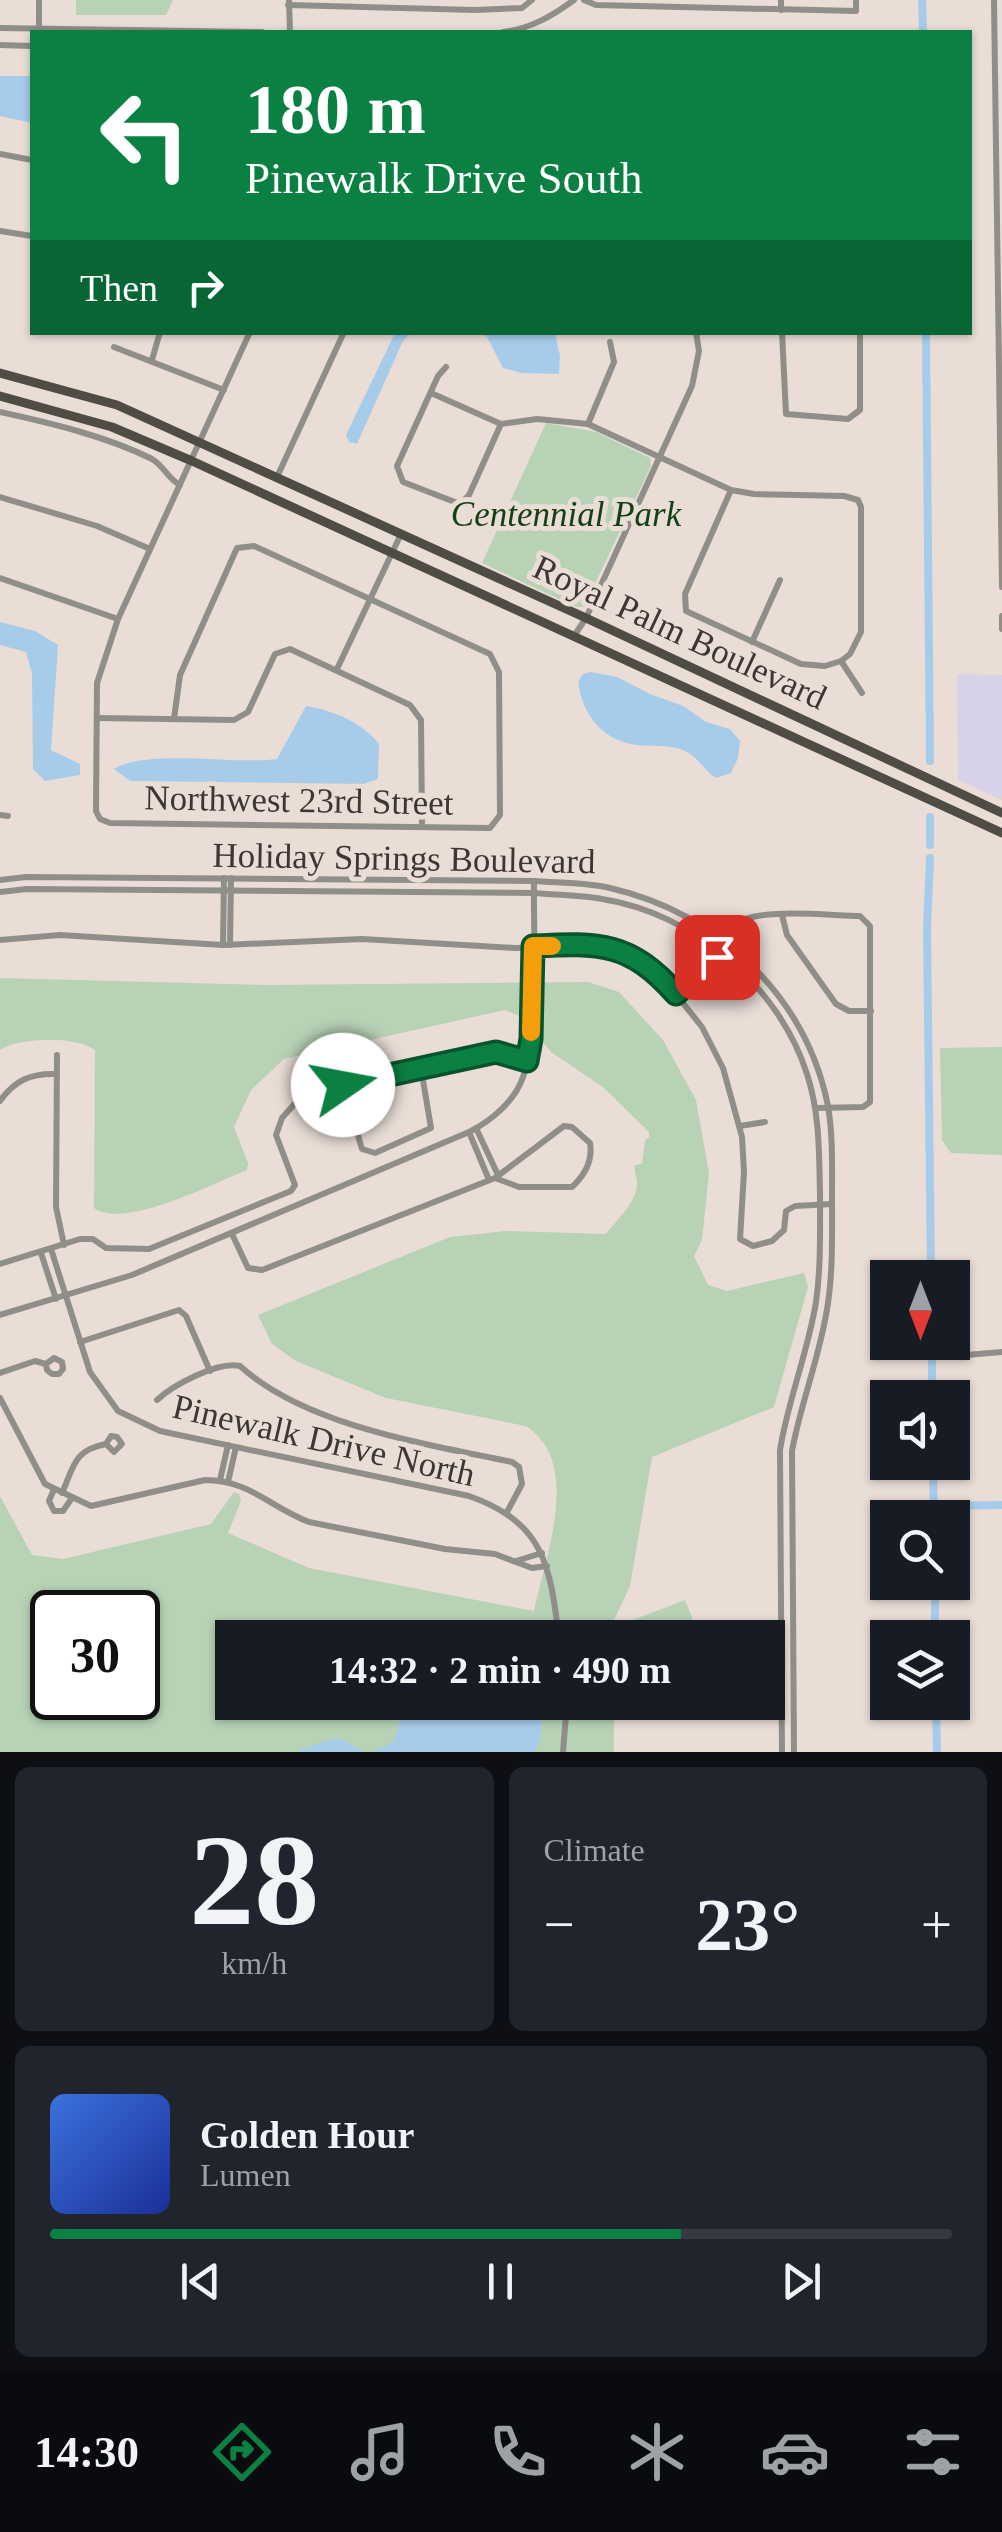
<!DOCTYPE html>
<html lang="en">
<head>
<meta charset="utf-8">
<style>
  body { margin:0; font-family:"Times New Roman",serif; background:#20242c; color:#f1f3f6; height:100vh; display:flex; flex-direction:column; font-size:38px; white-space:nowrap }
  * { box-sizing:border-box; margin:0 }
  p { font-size:32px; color:#9ea1a6 }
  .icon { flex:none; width:55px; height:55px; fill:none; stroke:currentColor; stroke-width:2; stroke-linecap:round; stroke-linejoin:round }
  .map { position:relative; height:1752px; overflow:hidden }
  .sheet { display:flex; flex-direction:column; gap:15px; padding:15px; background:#0d0f14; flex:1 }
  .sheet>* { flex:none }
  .banner { position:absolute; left:30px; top:30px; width:942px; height:305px; border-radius:0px; box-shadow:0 2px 8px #0004; background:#0b8043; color:#fff; overflow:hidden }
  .needle { width:65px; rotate:180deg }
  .buttons { position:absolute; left:870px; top:1260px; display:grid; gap:20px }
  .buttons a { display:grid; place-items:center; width:100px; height:100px; border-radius:0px; background:#171b24; box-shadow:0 2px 8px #0004; font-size:50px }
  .speed { position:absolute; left:30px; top:1590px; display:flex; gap:20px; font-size:50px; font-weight:700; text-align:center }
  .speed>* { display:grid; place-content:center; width:130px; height:130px; border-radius:50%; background:#171b24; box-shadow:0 2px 8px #0004; line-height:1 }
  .speed .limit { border:5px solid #111; border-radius:15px; background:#fff; color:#111 }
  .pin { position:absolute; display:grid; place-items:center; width:85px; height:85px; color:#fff; margin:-42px; border-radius:20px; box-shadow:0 5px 15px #0006 }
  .me { position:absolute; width:110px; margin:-55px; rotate:78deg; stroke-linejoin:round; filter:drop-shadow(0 0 8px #0008) }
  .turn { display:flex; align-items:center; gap:35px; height:210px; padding:0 50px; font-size:45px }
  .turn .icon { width:130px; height:130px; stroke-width:2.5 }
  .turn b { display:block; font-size:70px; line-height:85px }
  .then { display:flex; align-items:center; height:95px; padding:0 50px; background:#0003; gap:20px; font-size:38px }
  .big { font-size:75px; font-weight:700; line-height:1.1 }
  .sheet .tile { flex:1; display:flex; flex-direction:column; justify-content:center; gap:15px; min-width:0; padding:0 35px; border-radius:15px; background:#20242c }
  .sheet .dial { align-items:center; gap:0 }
  .dial b { font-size:130px; line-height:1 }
  .song { display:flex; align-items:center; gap:30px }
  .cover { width:120px; height:120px; border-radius:15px; background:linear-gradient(135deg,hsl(220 70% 55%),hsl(230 70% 35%)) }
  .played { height:10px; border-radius:5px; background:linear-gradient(90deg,#0b8043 70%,#363941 70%) }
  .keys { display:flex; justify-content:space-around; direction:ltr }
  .heat { display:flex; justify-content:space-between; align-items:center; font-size:55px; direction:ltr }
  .sheet .tiles { flex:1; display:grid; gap:15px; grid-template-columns:1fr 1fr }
  .tile:last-child { grid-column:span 2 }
  .trip { position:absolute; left:215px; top:1620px; width:570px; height:100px; border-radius:0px; background:#171b24; box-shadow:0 2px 8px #0004; font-weight:700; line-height:100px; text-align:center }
  .tabs { display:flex; height:160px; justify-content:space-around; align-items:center; background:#090b0e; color:#9ea1a6 }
  .tabs .icon { width:70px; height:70px }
  .tabs .on { color:#0b8043 }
  .tabs b { font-size:45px; color:#f1f3f6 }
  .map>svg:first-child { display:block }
  .commercial { fill:#d8d2e8 }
  .green { fill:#b8d2b6; fill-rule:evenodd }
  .water { fill:#a7ccea }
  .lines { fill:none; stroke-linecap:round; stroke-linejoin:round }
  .canal { stroke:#a7ccea; stroke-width:8 }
  .minor { stroke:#908e89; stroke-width:6 }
  .major { stroke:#4f4c44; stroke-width:9 }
  .route-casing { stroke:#07532c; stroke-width:25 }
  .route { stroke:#0b8043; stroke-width:18 }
  .slow { stroke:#f59e0b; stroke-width:18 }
  .labels { text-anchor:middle; stroke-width:10; stroke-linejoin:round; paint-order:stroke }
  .park-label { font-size:35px; font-style:italic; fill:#144114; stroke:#e9ddd6 }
  .street-label { font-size:35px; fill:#3c3734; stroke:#e9ddd6 }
</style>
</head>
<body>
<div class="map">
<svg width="1002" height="1752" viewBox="0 0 1002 1752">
  <rect width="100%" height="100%" fill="#e9ddd6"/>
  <polygon class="commercial" points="957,674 1002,675 1002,800 958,780"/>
  <g class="green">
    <polygon points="76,0 173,0 166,15 76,15"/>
    <polygon points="546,423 596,432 650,458 651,466 584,607 576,607 482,563"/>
    <path d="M0 978 266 985 588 982 619 992 663 1040 696 1100 709 1173 702 1240 694 1256 708 1285 727 1291 804 1273 808 1287 774 1407 652 1457 630 1586 614 1620V1637L232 1638V1702L614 1703V1752H0V1496L32 1555 63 1559 211 1524 234 1492 239 1494 241 1501 228 1533 309 1568 534 1611C545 1556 583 1464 526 1426L386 1398 296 1361 272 1344 258 1315 450 1237 506 1231 606 1234C617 1220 638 1201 637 1182 636 1176 634 1171 635 1165L642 1164 645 1141 649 1137V1132L603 1087 551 1052 522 1017 505 1010 284 1059 251 1090 234 1127 248 1163 247 1170C214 1183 124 1230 94 1208L95 1050C76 1036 20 1037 0 1050ZM52 1612H138V1698H52Z"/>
    <polygon points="1002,1047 1002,1155 951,1153 942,1140 940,1048"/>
    <polygon points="685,1600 699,1635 631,1637 625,1623"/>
  </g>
  <g class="water">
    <polygon points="0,76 32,76 32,123 0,116"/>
    <polygon points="395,333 411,333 403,341 357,444 349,442 346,435"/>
    <polygon points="485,333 555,333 560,356 559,374 522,373 503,368"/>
    <polygon points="0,622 35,631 58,645 51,750 80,764 80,775 45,781 33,769 32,673 26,652 0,645"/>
    <path d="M591 672 617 677 650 694 683 706 706 722 730 729 740 741 738 758 731 773 716 778C705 771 698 758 687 752 670 743 649 748 631 744 600 738 582 712 578 682L583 674Z"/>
    <path d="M306 706C332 710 362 722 379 744L378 779 363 784 130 781 114 769C147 748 235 765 277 759Z"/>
    <polygon points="409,1702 535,1703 542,1712 540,1741 534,1752 372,1752 394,1742 403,1708"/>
    <polygon points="330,1739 341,1739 364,1752 296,1752"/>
  </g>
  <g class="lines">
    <g class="canal">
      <polyline points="922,0 923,32"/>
      <polyline points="926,332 930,761"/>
      <polyline points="930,817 930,845"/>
      <polyline points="930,858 927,928 931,1278"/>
      <polyline points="932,1342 932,1398"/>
      <polyline points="933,1462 934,1518"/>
      <polyline points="933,1506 1002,1505"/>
      <polyline points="935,1582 935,1638"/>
      <polyline points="936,1702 937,1752"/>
    </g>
    <g class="minor">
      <polyline points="39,0 39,28"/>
      <polyline points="289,0 290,32"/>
      <polyline points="584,0 596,5 856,11 856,0"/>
      <polyline points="781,0 781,10"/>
      <polyline points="994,0 1002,587"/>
      <polyline points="288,5 475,10 522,8 532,0"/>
      <polyline points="0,28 262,32"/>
      <path d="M503 32C530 29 552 16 574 0"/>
      <polyline points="0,45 32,46"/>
      <polyline points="0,154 32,160"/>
      <polyline points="0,231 32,236"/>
      <polyline points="782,332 786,414 848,419 860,410 860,332"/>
      <polyline points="114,347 224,390"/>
      <polyline points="152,360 160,332"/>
      <polyline points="446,367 438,376 397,466 403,482 460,504 469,495 501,424"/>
      <polyline points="431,393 501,424 537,419 588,424 731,490 754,494 844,496 858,500 861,507 861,632 850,654 841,661 825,666 801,664 686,611 685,594 731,490"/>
      <path d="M0 412C50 423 106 436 152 459 164 466 168 479 180 485"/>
      <polyline points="588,424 614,362 610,342"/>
      <polyline points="277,477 344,332"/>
      <polyline points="0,497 97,526 150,549"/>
      <polyline points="0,578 118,619"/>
      <polyline points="1002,629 1002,616"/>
      <polyline points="574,636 586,618 692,386 699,351 696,332"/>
      <polyline points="752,642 780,580"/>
      <polyline points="841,661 862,693"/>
      <polyline points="337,669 401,534"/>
      <polyline points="97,718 234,720 248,712 275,654 290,649 410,705 421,720 422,827"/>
      <polyline points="174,719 180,675 237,548 254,546 490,654 499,672 500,815 490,828 110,823 100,819 96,811 97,683 118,619 250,332"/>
      <polyline points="0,815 8,816"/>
      <path d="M0 880 26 877 534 881C559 883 585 882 610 888 718 913 806 996 828 1106 833 1136 832 1167 832 1197 832 1232 833 1269 828 1303 821 1354 801 1401 792 1451L794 1752"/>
      <path d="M0 892 27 889 534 893C556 895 580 895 602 899 693 913 779 986 807 1074 820 1114 819 1154 820 1195 820 1230 821 1267 816 1302 808 1352 788 1400 780 1450L782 1752"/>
      <polyline points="782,915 787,935 836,1004 849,1011 871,1011"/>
      <path d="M733 926C753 906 830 916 860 916L870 926V1102L863 1107 816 1108"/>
      <polyline points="0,940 60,935 223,945 362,939 515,948 607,946 625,951 642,961 675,993 702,1027 723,1068 742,1137 744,1172 740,1239 753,1246 772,1241 784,1230 786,1211 795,1206 832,1204"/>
      <polyline points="223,945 224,878"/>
      <polyline points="230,945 231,878"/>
      <polyline points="670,987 723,939"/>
      <polyline points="675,993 723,952"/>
      <polyline points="497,1053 527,1061"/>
      <polyline points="57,1055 56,1207 64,1245"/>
      <polyline points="343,1085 362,1149 375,1153 431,1128 421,1068"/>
      <path d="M0 1101C15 1080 31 1073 57 1074"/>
      <polyline points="740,1126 765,1122"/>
      <polyline points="476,1128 498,1175"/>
      <polyline points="469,1132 489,1180"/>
      <path d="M232 1234 248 1268 262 1270 495 1178 564 1126 572 1127 590 1143C593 1161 585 1175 572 1187H519L495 1178"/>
      <path d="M51 1249 90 1372 118 1411 160 1431 469 1496C545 1523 550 1566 559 1638"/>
      <polyline points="41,1253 56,1299"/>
      <polyline points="0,1264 80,1239 93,1239 106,1248 149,1249 291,1191 295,1185 276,1135 282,1118 298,1100 316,1090 509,1049 528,1054"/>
      <path d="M0 1315 132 1275 469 1132C491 1121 515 1101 523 1077 540 1031 533 933 534 881"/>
      <polyline points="80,1342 179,1310 186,1316 210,1371"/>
      <polyline points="954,1356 1002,1352"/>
      <polyline points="0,1373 35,1361 46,1364 54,1358 62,1362 63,1369 59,1374 52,1374 47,1370 46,1364"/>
      <path d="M0 1398 45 1484 91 1506 205 1480C249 1480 270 1507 309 1522L445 1549 495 1554 532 1568 547 1566"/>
      <path d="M157 1400C173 1385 218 1361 240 1366 306 1426 426 1444 512 1462L519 1467 522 1484 507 1512"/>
      <polyline points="220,1480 228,1445"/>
      <polyline points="228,1482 236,1447"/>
      <polyline points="54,1489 49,1501 54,1511 63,1511 72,1498"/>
      <path d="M62 1493C74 1466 74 1450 106 1444L111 1436 117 1437 122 1444 114 1452 106 1444"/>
      <polyline points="516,1561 542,1553"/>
      <polyline points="563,1752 567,1702"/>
    </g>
    <g class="major">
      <polyline points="0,373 117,405 586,618 1002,813"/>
      <polyline points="0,396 112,427 192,461 1002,833"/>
    </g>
  </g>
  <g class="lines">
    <g class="route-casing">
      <path id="route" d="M343 1085 496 1052 527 1061 531 1039 533 946C599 943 629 941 676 994L717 957"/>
    </g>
    <use href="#route" class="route"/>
    <polyline class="slow" points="531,1032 533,946 552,946"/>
  </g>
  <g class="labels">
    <g class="park-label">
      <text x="566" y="526">Centennial Park</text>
    </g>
    <g class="street-label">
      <text transform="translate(680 632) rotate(25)" y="12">Royal Palm Boulevard</text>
      <text transform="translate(299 800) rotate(1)" y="12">Northwest 23rd Street</text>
      <text transform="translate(404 858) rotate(1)" y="12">Holiday Springs Boulevard</text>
      <text transform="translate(324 1440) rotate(13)" y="12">Pinewalk Drive North</text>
    </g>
  </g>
</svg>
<div class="buttons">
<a><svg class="needle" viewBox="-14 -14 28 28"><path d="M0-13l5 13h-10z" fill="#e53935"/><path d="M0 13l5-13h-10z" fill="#9ea1a6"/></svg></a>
<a><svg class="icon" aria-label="sound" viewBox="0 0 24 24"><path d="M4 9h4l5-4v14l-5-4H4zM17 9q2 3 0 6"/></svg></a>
<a><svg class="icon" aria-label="search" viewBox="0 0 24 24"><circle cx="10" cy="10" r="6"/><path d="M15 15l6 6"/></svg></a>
<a><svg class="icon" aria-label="layers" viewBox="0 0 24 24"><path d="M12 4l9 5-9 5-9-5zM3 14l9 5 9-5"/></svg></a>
</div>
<div class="speed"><div class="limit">30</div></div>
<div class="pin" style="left:717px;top:957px;background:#d93025"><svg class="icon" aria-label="arrive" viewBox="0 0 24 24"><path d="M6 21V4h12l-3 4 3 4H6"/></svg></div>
<svg class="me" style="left:343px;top:1085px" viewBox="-20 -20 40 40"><circle r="19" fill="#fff"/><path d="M0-13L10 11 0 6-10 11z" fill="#0b8043"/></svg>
<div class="trip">14:32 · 2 min · 490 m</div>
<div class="banner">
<div class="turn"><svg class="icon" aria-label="left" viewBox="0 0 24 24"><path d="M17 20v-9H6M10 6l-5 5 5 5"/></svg><div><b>180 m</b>Pinewalk Drive South</div></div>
<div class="then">Then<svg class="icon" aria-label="right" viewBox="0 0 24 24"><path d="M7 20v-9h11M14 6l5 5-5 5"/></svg></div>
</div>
</div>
<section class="sheet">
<div class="tiles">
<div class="tile dial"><b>28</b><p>km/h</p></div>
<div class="tile"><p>Climate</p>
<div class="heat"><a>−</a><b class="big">23°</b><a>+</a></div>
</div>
<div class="tile">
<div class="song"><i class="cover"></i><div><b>Golden Hour</b><p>Lumen</p></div></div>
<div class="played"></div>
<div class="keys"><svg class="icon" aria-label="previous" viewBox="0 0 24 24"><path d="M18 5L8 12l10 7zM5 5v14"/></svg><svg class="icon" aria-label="pause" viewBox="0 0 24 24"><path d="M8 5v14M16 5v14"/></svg><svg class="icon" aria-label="next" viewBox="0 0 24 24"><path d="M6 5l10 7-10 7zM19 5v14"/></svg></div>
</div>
</div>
</section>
<nav class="tabs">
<b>14:30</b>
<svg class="icon on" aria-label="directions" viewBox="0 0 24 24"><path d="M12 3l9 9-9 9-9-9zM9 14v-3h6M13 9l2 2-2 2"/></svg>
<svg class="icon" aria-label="music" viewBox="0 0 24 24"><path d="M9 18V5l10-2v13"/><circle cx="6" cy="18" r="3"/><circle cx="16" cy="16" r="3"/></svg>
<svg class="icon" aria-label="phone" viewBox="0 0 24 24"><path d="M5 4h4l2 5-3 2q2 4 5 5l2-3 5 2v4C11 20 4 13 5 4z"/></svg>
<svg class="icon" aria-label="climate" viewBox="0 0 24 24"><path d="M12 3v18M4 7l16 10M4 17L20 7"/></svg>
<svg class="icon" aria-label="car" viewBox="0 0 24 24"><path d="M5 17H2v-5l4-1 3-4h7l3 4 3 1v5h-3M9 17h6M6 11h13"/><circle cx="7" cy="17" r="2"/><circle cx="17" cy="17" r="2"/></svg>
<svg class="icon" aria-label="filters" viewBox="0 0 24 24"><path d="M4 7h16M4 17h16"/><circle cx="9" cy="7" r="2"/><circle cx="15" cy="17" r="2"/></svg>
</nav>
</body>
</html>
